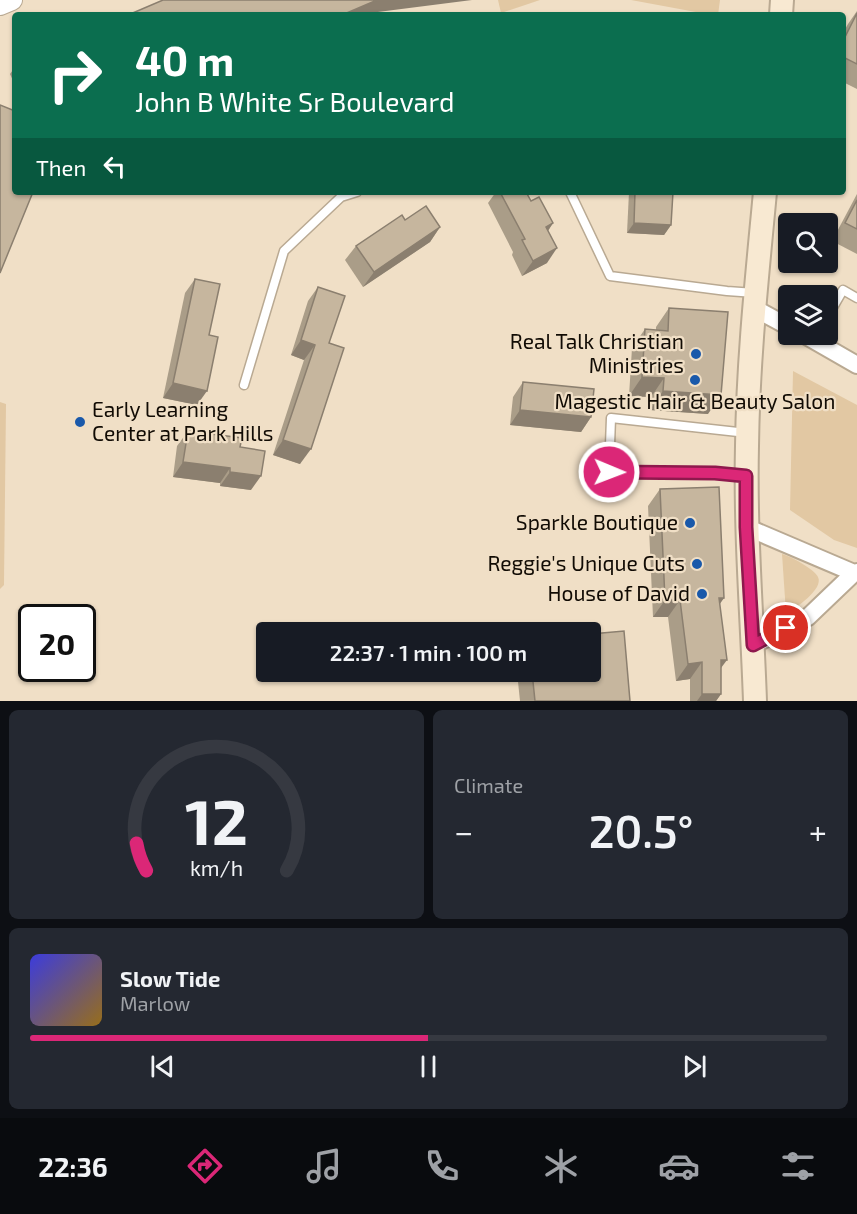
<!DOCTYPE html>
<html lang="en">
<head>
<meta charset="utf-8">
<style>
  body { margin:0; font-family:"Exo 2",sans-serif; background:#242831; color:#f1f3f6; height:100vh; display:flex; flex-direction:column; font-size:22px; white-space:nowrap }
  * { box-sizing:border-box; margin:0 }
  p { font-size:20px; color:#9ea1a6 }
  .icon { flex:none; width:33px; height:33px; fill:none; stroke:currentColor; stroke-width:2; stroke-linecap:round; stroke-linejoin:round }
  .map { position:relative; height:701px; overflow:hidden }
  .sheet { display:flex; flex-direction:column; gap:9px; padding:9px; background:#0d0f14; flex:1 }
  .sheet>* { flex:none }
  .top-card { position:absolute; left:12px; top:12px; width:834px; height:183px; border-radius:6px; box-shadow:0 2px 4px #0004; background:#0b6e4f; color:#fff; overflow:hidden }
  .controls { position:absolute; left:778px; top:213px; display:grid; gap:12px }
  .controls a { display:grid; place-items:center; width:60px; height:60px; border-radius:6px; background:#171b24; box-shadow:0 2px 4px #0004; font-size:30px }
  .speed { position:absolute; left:18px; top:604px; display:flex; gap:12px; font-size:30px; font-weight:700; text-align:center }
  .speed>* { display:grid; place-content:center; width:78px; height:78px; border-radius:50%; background:#171b24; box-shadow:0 2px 4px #0004; line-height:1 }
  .speed .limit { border:3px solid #111; border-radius:9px; background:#fff; color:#111 }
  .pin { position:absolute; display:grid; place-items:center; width:51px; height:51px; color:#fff; margin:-26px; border:3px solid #fff; border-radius:50%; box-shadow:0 2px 6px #0007 }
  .me { position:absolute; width:66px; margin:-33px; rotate:91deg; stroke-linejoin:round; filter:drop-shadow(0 0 4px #0008) }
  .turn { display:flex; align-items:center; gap:21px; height:126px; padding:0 24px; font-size:27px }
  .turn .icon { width:78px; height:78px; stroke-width:2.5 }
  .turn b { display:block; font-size:42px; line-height:51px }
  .then { display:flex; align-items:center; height:57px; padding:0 24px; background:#0003; gap:12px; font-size:22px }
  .big { font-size:45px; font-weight:600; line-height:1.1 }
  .sheet .tile { flex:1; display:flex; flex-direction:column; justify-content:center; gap:9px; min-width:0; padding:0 21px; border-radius:9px; background:#242831 }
  .sheet .dial { align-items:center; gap:0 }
  .dial svg { height:156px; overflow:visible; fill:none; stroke:#363941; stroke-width:7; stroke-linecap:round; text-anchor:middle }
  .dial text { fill:#f1f3f6; stroke:none }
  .song { display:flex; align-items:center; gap:18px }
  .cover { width:72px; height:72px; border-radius:9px; background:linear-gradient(135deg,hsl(240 70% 55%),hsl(40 70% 35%)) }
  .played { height:6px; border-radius:3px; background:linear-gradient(90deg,#db2777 50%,#363941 50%) }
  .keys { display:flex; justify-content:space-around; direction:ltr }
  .heat { display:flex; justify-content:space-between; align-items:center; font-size:33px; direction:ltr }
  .sheet .tiles { flex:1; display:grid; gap:9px; grid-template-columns:1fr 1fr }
  .tile:last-child { grid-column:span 2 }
  .trip { position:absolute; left:256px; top:622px; width:345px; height:60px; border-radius:6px; background:#171b24; box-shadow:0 2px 4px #0004; font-weight:600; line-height:60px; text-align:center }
  .tabs { display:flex; height:96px; justify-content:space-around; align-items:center; background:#090b0e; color:#9ea1a6 }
  .tabs .icon { width:42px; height:42px }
  .tabs .selected { color:#db2777 }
  .tabs b { font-size:27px; color:#f1f3f6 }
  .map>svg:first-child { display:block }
  .green { fill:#e2c8a3 }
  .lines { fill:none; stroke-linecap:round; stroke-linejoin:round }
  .service-casing { stroke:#b9a992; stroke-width:11 }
  .minor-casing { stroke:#b9a992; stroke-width:20 }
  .tertiary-casing { stroke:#b9a992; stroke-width:22 }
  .secondary-casing { stroke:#b9a992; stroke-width:26 }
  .service { stroke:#fff; stroke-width:8 }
  .minor { stroke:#fff; stroke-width:16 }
  .tertiary { stroke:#fff; stroke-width:20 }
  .secondary { stroke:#f8e9d2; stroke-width:22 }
  .wall { fill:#aa9d88 }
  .shaded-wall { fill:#8b7f6f }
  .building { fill:#c6b69e; stroke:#8b7f6f; stroke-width:1.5 }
  .route-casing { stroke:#8e194d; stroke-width:15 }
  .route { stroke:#db2777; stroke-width:10 }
  .poi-dot { fill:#1a59aa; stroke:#f0dfc6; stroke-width:2 }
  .labels { text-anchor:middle; stroke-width:4.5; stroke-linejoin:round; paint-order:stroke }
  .poi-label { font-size:21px; fill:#110b04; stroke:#f0dfc6; text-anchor:end }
</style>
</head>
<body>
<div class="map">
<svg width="857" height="701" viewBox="0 0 857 701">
  <rect width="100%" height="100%" fill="#f0dfc6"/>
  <g class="green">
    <polygon points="498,0 540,0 501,13"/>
    <polygon points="631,0 720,0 718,15 712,15"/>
    <polygon points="793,371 857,405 857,548 834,540 790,510"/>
    <polygon points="0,402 6,404 4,585 0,589"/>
    <path d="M782 554C790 556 814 569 818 577 824 589 795 609 786 613Z"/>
  </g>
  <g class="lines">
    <g class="service-casing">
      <g id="service">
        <polyline points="570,192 610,276 727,291 755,293"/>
        <polyline points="828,316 843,290 857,298"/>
        <polyline points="244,385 284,251 341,197 357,192"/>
        <polyline points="744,476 715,473 609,472 611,418 747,433"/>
      </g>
    </g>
    <g class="minor-casing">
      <g id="minor">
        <polyline points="754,308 789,327"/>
        <polyline points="803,334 857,365"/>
        <polyline points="746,527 854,573 857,572"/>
        <polyline points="753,645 808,617 854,573"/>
      </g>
    </g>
    <g class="tertiary-casing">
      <polyline id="tertiary" points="0,5 12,0"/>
    </g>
    <g class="secondary-casing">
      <g id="secondary">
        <polyline points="781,15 782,0"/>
        <path d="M755 701C752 616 745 531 747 446 748 361 757 277 765 192"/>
      </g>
    </g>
    <use href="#service" class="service"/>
    <use href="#minor" class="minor"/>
    <use href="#tertiary" class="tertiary"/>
    <use href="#secondary" class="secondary"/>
  </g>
  <g class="wall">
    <polygon points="857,11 857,89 843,82 843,33 848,24"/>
    <polygon points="15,67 15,85 10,74"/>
    <polygon points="496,192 526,192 531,201 553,223 548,231 547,263 522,276 512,255 513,252 488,203"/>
    <polygon points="629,192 673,192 671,225 664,235 627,233"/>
    <polygon points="857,194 857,254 832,241"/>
    <polygon points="440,227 430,242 363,287 345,260 356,246"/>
    <polygon points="195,279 209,335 197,405 163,398 185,293"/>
    <polygon points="318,287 329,343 300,464 273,455 304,360 291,355 308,301"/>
    <polygon points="669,308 708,414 650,410 651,397 629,396 632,348 645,329 656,330 656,327"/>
    <polygon points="523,382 591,417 581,432 510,425 513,397"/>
    <polygon points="188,431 240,447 251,490 220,486 220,483 173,477 177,446"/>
    <polygon points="660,489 724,598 719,604 721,694 716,701 690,701 690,679 676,681 668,617 653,617 648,506"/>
    <polygon points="517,672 591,672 630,701 520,701"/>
  </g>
  <g class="shaded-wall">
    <polygon points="377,0 472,0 370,13 366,15 342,15"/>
    <polygon points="553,223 543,238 546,227"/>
    <polygon points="634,223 671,225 664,235 627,233"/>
    <polygon points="440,227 430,242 363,287 374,272"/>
    <polygon points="557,248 547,263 522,276 533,261"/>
    <polygon points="301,340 315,345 304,360 291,355"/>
    <polygon points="642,377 664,378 651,397 629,396"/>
    <polygon points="173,383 207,391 197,405 163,398"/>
    <polygon points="663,391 721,395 708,414 650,410"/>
    <polygon points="520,410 591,417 581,432 510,425"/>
    <polygon points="283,440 311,449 300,464 273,455"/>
    <polygon points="183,462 230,468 220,483 173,477"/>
    <polygon points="230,472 261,476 251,490 220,486"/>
    <polygon points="719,598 724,598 712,615"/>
    <polygon points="665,600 680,600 668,617 653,617"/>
    <polygon points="721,660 727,660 715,676"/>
    <polygon points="702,662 690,679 676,681 688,664"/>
    <polygon points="702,694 721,694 716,701 697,701"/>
  </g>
  <g class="building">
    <polygon points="163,0 377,0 342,15 128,15"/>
    <polygon points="857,13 857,64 843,57 843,41"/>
    <polygon points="0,105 15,111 15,192 33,192 0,273"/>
    <polygon points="500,192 526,192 531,201 539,197 553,223 546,227 557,248 533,261 522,240 525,239"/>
    <polygon points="635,192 673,192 671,225 634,223"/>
    <polygon points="857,200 857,229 845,223"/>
    <polygon points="426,206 440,227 374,272 356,246 402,215 405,220"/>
    <polygon points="195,279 220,284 209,335 218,337 207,391 173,383"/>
    <polygon points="318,287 345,296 329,343 344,348 311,449 283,440 315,345 301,340"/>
    <polygon points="669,308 728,312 721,395 663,391 664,378 642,377 645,329 668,331"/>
    <polygon points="523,382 594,389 591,417 520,410"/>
    <polygon points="188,431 242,438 240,447 265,451 261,476 230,472 230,468 183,462"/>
    <polygon points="719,487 724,598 719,598 727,660 721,660 721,694 702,694 702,662 688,664 680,600 665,600 660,489"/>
    <polygon points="624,631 630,701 535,701 532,672 591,672 591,634"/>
  </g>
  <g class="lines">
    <g class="route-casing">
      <polyline id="route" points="609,472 715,473 746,476 746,527 753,645 786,628"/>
    </g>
    <use href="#route" class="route"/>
  </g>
  <g class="poi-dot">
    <circle cx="696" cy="354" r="6"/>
    <circle cx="695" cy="380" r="6"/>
    <circle cx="80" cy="422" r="6"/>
    <circle cx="690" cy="523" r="6"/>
    <circle cx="697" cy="564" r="6"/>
    <circle cx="702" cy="594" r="6"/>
  </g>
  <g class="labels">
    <g class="poi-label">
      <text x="684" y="349">Real Talk Christian<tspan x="684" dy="24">Ministries</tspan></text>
      <text x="695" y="409" text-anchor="middle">Magestic Hair &amp; Beauty Salon</text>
      <text x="92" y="417" text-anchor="start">Early Learning<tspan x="92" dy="24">Center at Park Hills</tspan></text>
      <text x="678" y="530">Sparkle Boutique</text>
      <text x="685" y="571">Reggie's Unique Cuts</text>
      <text x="690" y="601">House of David</text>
    </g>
  </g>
</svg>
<div class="controls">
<a><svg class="icon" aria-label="search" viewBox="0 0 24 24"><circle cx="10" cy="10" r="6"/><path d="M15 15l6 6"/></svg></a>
<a><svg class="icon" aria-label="layers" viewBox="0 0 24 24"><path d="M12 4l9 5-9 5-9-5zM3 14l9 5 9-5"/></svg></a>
</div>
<div class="speed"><div class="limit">20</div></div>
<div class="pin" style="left:786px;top:628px;background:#d93025"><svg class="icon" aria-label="arrive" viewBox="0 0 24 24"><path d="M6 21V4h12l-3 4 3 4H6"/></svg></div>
<svg class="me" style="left:609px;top:472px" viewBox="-20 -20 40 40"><circle r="17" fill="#db2777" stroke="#fff" stroke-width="3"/><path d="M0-11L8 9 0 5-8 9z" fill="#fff"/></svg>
<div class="trip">22:37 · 1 min · 100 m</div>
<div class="top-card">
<div class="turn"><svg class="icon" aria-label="right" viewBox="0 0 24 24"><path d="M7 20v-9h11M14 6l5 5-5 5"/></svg><div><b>40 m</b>John B White Sr Boulevard</div></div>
<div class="then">Then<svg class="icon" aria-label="left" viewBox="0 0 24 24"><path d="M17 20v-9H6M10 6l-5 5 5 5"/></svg></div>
</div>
</div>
<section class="sheet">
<div class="tiles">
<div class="tile dial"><svg viewBox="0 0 100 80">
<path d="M14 69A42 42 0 1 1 86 69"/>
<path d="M14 69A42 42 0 0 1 9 55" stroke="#db2777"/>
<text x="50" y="56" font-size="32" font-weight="700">12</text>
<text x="50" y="72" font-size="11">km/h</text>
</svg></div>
<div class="tile"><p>Climate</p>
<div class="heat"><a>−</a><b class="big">20.5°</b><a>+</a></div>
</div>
<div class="tile">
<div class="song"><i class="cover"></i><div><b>Slow Tide</b><p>Marlow</p></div></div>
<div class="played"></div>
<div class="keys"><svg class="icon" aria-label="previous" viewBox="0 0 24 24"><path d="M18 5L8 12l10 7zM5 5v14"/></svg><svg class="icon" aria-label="pause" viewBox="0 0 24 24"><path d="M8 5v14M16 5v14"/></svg><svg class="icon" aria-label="next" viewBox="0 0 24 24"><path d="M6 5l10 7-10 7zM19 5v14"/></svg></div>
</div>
</div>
</section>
<nav class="tabs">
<b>22:36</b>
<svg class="icon selected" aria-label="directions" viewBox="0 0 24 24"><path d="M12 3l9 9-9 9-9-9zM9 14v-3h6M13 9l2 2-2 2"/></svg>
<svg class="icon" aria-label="music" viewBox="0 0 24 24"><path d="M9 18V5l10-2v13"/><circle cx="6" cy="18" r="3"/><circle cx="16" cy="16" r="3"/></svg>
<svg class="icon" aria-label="phone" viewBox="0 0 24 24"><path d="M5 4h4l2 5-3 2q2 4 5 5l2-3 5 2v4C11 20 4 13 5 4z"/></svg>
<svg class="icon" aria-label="climate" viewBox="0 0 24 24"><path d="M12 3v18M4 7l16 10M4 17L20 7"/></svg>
<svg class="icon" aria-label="car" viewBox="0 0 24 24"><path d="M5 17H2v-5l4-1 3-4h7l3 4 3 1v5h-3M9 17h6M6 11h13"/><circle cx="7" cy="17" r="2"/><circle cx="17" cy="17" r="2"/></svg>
<svg class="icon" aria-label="filters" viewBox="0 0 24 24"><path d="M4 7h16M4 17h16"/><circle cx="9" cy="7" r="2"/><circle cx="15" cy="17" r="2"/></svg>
</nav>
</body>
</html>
